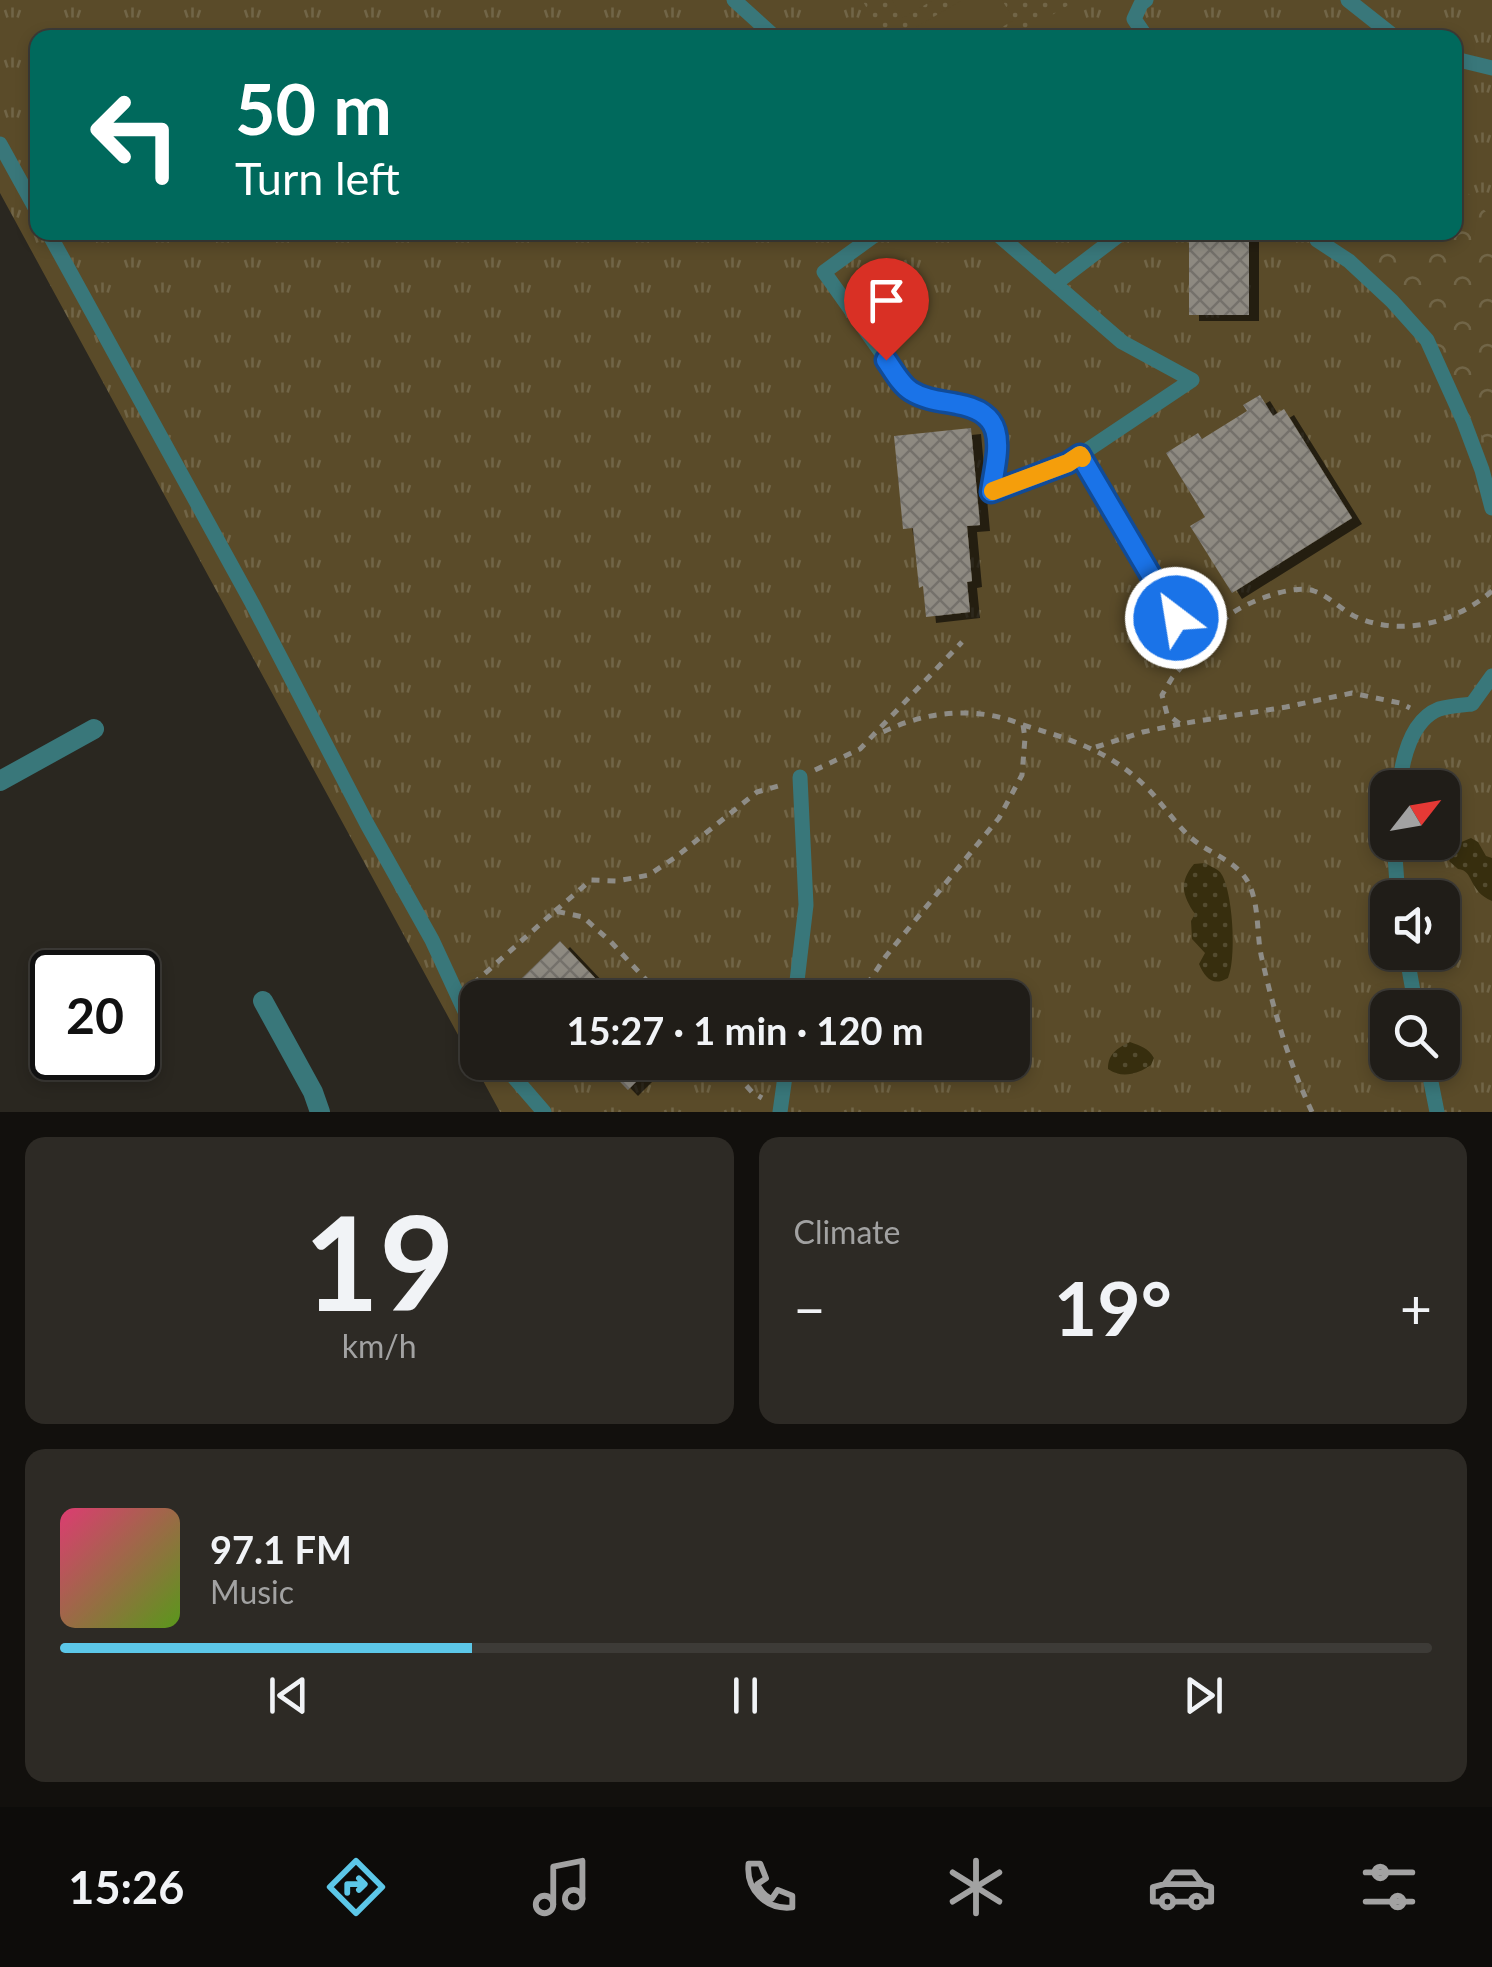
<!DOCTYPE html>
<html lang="en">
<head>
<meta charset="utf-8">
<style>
  body { margin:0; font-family:Lato,sans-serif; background:#2d2a25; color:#f1f3f6; height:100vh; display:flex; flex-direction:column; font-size:38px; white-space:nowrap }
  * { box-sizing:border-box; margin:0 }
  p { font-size:32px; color:#a2a2a2 }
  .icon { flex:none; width:55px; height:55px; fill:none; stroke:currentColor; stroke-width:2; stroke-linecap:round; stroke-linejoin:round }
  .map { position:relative; height:1112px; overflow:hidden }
  .side { display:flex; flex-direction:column; gap:25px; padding:25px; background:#12100d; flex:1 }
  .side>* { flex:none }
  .banner { position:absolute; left:30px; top:30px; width:1432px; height:210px; border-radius:20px; box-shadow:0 5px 15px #0003,0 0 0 2px #3d3b37; background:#00695c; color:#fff; overflow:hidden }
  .needle { width:65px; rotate:59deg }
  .controls { position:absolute; left:1370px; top:770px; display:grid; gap:20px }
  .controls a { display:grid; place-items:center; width:90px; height:90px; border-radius:20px; background:#201d18; box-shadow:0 5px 15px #0003,0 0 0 2px #3d3b37; font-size:50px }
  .speed { position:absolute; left:30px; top:950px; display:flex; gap:20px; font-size:50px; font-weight:700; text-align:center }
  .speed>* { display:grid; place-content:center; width:130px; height:130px; border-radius:50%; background:#201d18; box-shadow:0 5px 15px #0003,0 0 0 2px #3d3b37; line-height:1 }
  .speed .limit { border:5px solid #111; border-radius:15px; background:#fff; color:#111 }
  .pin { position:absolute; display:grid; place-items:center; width:85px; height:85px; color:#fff; margin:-102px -42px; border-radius:50% 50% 50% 0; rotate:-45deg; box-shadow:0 0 10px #0007 }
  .pin .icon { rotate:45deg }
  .me { position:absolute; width:110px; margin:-55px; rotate:329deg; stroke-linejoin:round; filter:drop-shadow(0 0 8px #0008) }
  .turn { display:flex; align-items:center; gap:35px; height:210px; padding:0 40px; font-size:45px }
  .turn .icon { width:130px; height:130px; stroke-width:2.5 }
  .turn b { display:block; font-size:70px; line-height:85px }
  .big { font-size:75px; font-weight:700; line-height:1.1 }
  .side .widget { flex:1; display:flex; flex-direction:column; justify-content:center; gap:15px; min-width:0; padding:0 35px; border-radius:20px; background:#2d2a25 }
  .side .dial { align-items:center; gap:0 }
  .dial b { font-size:130px; line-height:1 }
  .song { display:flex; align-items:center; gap:30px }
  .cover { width:120px; height:120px; border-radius:15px; background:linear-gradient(135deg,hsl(340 70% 55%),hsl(90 70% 35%)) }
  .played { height:10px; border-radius:5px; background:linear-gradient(90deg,#5cc7e8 30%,#3d3b37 30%) }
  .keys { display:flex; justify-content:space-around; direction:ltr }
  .heat { display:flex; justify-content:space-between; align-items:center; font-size:55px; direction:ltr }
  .side .tiles { flex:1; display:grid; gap:25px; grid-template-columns:1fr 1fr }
  .widget:last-child { grid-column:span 2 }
  .trip { position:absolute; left:460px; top:980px; width:570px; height:100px; border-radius:20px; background:#201d18; box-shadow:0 5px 15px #0003,0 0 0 2px #3d3b37; font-weight:700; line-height:100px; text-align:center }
  .tabs { display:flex; height:160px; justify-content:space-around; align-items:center; background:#0d0c0a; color:#a2a2a2 }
  .tabs .icon { width:70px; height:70px }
  .tabs .on { color:#5cc7e8 }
  .tabs b { font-size:45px; color:#f1f3f6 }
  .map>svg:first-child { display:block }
  .grass { fill:url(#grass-tufts); fill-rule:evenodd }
  .forest { fill:url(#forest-crowns) }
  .sand { fill:url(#sand-dots) }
  .park { fill:url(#park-dots) }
  .garden { fill:#5a4b29 }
  .building { fill:url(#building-cross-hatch); filter:url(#shadow) }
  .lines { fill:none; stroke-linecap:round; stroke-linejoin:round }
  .path { stroke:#8e8c86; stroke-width:5; stroke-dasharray:8 8; stroke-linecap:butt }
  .lane { stroke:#39777a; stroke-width:15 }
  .street { stroke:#39777a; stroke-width:20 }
  .route-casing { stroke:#114b97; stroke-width:25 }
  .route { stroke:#1a73e8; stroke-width:18 }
  .slow { stroke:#f59e0b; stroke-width:18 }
</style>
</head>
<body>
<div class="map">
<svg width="1492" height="1112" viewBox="0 0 1492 1112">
  <defs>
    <pattern id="grass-tufts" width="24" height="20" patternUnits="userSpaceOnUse" patternTransform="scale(2.5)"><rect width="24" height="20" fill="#5a4b29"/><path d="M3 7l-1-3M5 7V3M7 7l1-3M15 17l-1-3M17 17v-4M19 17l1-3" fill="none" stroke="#716547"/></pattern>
    <pattern id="forest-crowns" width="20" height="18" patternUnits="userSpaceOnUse" patternTransform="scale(2.5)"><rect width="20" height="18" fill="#5a4b29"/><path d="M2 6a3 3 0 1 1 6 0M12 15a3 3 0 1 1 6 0" fill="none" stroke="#716547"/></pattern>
    <pattern id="sand-dots" width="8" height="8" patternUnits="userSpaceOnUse" patternTransform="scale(2.5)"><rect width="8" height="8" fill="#372e0e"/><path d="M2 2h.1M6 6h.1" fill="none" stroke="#544c30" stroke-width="1.8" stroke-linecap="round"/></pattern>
    <pattern id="park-dots" width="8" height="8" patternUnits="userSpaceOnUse" patternTransform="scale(2.5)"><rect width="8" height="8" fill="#5a4b29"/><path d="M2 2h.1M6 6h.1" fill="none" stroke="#716547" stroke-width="1.8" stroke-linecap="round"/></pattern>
    <pattern id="building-cross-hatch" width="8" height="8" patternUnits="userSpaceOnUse" patternTransform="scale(2.5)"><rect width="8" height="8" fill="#8e8a81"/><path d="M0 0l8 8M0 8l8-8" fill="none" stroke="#74716b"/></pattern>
    <filter id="shadow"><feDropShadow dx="10" dy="6" stdDeviation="0" flood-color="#0009"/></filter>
  </defs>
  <rect width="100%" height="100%" fill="#2a2720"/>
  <path class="grass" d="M0 0H1492V1112H500L0 193ZM38 38H1455V232H38ZM1388 788H1442V842H1388ZM1388 898H1442V952H1388ZM478 998H1012V1062H478ZM1388 1008H1442V1062H1388Z"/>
  <polygon class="forest" points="1455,180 1492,218 1492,451 1349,233 1455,232"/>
  <g class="sand">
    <path d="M1471 838 1478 842 1486 856 1492 858V901C1468 891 1474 870 1458 869L1449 861 1459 843Z"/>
    <path d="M1205 863C1208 865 1217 869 1220 872 1233 888 1237 959 1228 978 1213 987 1205 978 1199 964L1205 953 1192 939 1191 921 1195 914C1182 895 1179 882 1194 864Z"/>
    <path d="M1130 1042C1141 1046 1148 1048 1154 1058L1151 1065C1138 1074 1122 1079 1108 1069 1108 1054 1117 1048 1130 1042Z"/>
  </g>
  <polygon class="park" points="862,0 1077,0 1014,38 884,37"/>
  <g class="garden">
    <polygon points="892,0 933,0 903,18"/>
    <polygon points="962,0 1002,0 1014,20 985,37 914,37 910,31"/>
  </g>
  <g class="building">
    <rect x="1189" y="232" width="60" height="83"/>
    <polygon points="1260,395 1273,416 1284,409 1352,518 1232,593 1190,526 1205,517 1166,453 1198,433 1202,439 1247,411 1243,405"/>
    <polygon points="971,428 980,525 967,526 972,581 967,582 970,612 926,617 923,586 919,588 913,528 903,529 894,436"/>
    <polygon points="560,941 614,998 538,998 521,979"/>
    <polygon points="601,1062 656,1062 628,1090"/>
  </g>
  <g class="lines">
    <g class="path">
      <path d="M1211 634C1216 629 1221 622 1227 617 1243 603 1294 583 1314 591 1331 597 1344 613 1361 619 1406 636 1456 622 1492 591"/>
      <polyline points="1183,665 1172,678 1162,695 1167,714 1180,724 1286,707 1352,693 1400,703 1410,708"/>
      <path d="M1023 725C1073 740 1113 752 1150 791 1164 806 1175 823 1190 837 1209 854 1237 860 1249 884 1260 908 1256 935 1262 959 1274 1012 1289 1063 1312 1112"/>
      <polyline points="1096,747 1143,732 1180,724"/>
      <polyline points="815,770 860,749 962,642"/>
      <polyline points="555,911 591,880 617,881 649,875 677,856 757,792 782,785"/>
      <polyline points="473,984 555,911 583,917 611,942 663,998"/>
      <path d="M858 998 886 956 999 818 1022 775 1025 738 1023 725C976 705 924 711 879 734"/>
      <polyline points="725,1062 752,1092 762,1098"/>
    </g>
    <g class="lane">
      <polyline points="734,0 776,38"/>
      <polyline points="1146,0 1141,4 1134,19 1147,38"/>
      <polyline points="1348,0 1396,38"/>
      <polyline points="1455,59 1492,68"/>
      <polyline points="0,144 38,213"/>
      <polyline points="48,232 252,603 367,824 432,940 469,1020 478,1031"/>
      <polyline points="879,232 824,272 908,390 933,400 975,408 985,414 994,425 998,446 991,492 1068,463 1192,380 1122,342 995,232"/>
      <polyline points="1313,232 1317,240 1349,261 1392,301 1427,340 1464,422 1482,470 1492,508"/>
      <polyline points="1056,283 1123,232"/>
      <polyline points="1080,455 1196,651"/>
      <path d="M1399 788C1402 760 1411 720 1439 709 1449 706 1462 705 1472 704L1492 676"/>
      <polyline points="1394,842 1398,898"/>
      <polyline points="1406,952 1416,1008"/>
      <polyline points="795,998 806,905 800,777"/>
      <polyline points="501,1062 544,1112"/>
      <polyline points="1427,1062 1437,1112"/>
      <polyline points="780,1112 787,1062"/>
    </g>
    <g class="street">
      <polyline points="0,781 94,729"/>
      <polyline points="263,1001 313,1092 320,1112"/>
    </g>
  </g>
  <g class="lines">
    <g class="route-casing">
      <path id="route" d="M886 360C893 370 901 385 911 391 925 400 942 401 957 404 1011 413 997 451 991 492L1068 463 1080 455 1176 618"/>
    </g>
    <use href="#route" class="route"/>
    <polyline class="slow" points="993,491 1068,463 1080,455 1082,458"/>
  </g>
</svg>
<div class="controls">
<a><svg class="needle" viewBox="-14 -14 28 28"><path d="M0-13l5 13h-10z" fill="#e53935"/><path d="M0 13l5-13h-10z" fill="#a2a2a2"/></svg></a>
<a><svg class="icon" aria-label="sound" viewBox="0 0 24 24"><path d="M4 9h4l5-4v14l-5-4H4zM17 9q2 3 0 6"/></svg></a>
<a><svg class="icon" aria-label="search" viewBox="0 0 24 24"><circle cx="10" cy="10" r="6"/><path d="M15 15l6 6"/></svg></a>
</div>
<div class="speed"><div class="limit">20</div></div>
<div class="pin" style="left:886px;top:360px;background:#d93025"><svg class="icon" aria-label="arrive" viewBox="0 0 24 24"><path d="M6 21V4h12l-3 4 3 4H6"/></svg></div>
<svg class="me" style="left:1176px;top:618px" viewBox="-20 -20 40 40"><circle r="17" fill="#1a73e8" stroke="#fff" stroke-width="3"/><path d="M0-11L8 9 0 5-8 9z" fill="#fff"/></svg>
<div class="trip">15:27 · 1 min · 120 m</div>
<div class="banner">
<div class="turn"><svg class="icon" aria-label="left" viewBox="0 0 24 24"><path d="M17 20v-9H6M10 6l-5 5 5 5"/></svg><div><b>50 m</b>Turn left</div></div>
</div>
</div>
<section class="side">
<div class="tiles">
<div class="widget dial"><b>19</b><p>km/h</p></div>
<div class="widget"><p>Climate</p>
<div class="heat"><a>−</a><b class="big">19°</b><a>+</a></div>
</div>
<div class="widget">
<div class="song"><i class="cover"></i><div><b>97.1 FM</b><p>Music</p></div></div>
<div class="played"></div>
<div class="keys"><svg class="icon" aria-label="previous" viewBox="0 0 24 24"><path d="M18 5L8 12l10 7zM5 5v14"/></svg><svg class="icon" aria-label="pause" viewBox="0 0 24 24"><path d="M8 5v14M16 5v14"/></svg><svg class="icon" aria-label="next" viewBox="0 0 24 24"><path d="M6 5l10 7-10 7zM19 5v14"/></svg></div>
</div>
</div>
</section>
<nav class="tabs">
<b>15:26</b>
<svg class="icon on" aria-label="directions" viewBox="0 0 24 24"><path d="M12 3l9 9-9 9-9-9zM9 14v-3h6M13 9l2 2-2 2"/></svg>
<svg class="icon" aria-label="music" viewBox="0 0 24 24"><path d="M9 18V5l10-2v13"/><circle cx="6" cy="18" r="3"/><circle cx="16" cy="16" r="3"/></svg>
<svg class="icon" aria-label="phone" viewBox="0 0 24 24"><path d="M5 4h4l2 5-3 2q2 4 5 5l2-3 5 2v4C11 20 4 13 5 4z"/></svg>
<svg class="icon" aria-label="climate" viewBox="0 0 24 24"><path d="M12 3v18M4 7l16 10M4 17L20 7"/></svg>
<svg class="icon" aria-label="car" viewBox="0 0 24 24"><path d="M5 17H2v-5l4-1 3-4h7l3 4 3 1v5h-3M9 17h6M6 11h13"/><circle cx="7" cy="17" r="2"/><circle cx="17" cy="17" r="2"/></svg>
<svg class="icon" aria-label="filters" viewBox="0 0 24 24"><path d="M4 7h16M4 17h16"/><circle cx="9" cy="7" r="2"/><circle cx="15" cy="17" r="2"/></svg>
</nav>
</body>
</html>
